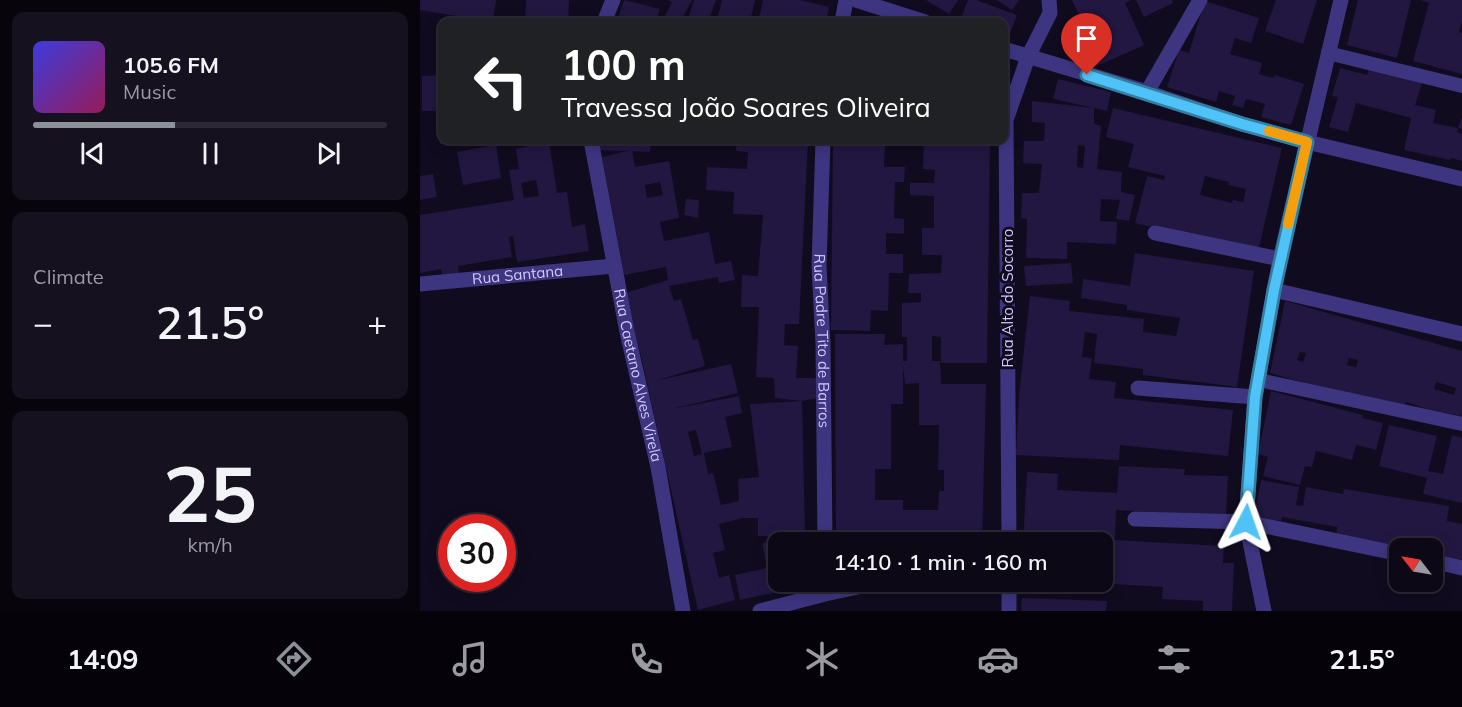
<!DOCTYPE html>
<html lang="en">
<head>
<meta charset="utf-8">
<style>
  body { margin:0; font-family:Mulish,sans-serif; background:#15111f; color:#f1f3f6; height:100vh; display:flex; flex-direction:column; font-size:22px; white-space:nowrap }
  * { box-sizing:border-box; margin:0 }
  p { font-size:20px; color:#9a9aa1 }
  .icon { flex:none; width:33px; height:33px; fill:none; stroke:currentColor; stroke-width:2; stroke-linecap:round; stroke-linejoin:round }
  .map { position:relative; flex:1; overflow:hidden }
  .drawer { display:flex; flex-direction:column; gap:12px; padding:12px; background:#07040c; width:420px }
  .drawer>* { flex:none }
  .top-card { position:absolute; left:18px; top:18px; width:570px; height:126px; border-radius:12px; box-shadow:0 3px 15px #0003,0 0 0 2px #2c2935; background:#202124; color:#fff; overflow:hidden }
  .needle { width:39px; rotate:301deg }
  .tools { position:absolute; left:969px; top:538px; display:grid; gap:12px }
  .tools a { display:grid; place-items:center; width:54px; height:54px; border-radius:12px; background:#0c0816; box-shadow:0 3px 15px #0003,0 0 0 2px #2c2935; font-size:30px }
  .speed { position:absolute; left:18px; top:514px; display:flex; gap:12px; font-size:30px; font-weight:700; text-align:center }
  .speed>* { display:grid; place-content:center; width:78px; height:78px; border-radius:50%; background:#0c0816; box-shadow:0 3px 15px #0003,0 0 0 2px #2c2935; line-height:1 }
  .speed .limit { border:9px solid #d22; background:#fff; color:#111 }
  .pin { position:absolute; display:grid; place-items:center; width:51px; height:51px; color:#fff; margin:-62px -26px; border-radius:50% 50% 50% 0; rotate:-45deg; box-shadow:0 0 6px #0007 }
  .pin .icon { rotate:45deg }
  .me { position:absolute; width:66px; margin:-33px; rotate:4deg; stroke-linejoin:round; filter:drop-shadow(0 0 4px #0008) }
  .turn { display:flex; align-items:center; gap:21px; height:126px; padding:0 24px; font-size:27px }
  .turn .icon { width:78px; height:78px; stroke-width:2.5 }
  .turn b { display:block; font-size:42px; line-height:51px }
  .big { font-size:45px; font-weight:600; line-height:1.1 }
  .drawer .widget { flex:1; display:flex; flex-direction:column; justify-content:center; gap:9px; min-width:0; padding:0 21px; border-radius:12px; background:#15111f }
  .drawer .dial { align-items:center; gap:0 }
  .dial b { font-size:78px; line-height:1 }
  .song { display:flex; align-items:center; gap:18px }
  .cover { width:72px; height:72px; border-radius:9px; background:linear-gradient(135deg,hsl(240 70% 55%),hsl(330 70% 35%)) }
  .played { height:6px; border-radius:3px; background:linear-gradient(90deg,#8c9099 40%,#2c2935 40%) }
  .keys { display:flex; justify-content:space-around; direction:ltr }
  .heat { display:flex; justify-content:space-between; align-items:center; font-size:33px; direction:ltr }
  .trip { position:absolute; left:348px; top:532px; width:345px; height:60px; border-radius:12px; background:#0c0816; box-shadow:0 3px 15px #0003,0 0 0 2px #2c2935; font-weight:600; line-height:60px; text-align:center }
  .tab-bar { display:flex; height:96px; justify-content:space-around; align-items:center; background:#050309; color:#9a9aa1 }
  .tab-bar .icon { width:42px; height:42px }
  .tab-bar .active { color:#8c9099 }
  .tab-bar b { font-size:27px; color:#f1f3f6 }
  main { display:flex; flex:1; min-height:0 }
  .map>svg:first-child { display:block }
  .building { fill:#221740; fill-rule:evenodd }
  .lines { fill:none; stroke-linecap:round; stroke-linejoin:round }
  .lane { stroke:#3d357f; stroke-width:14 }
  .street { stroke:#3d357f; stroke-width:15 }
  .route-casing { stroke:#337fa1; stroke-width:15 }
  .route { stroke:#4fc3f7; stroke-width:10 }
  .slow { stroke:#f59e0b; stroke-width:10 }
  .labels { text-anchor:middle; stroke-width:6; stroke-linejoin:round; paint-order:stroke }
  .street-label { font-size:15px; fill:#d3c9ff; stroke:#100b1e }
</style>
</head>
<body>
<main>
<section class="drawer">
<div class="widget">
<div class="song"><i class="cover"></i><div><b>105.6 FM</b><p>Music</p></div></div>
<div class="played"></div>
<div class="keys"><svg class="icon" aria-label="previous" viewBox="0 0 24 24"><path d="M18 5L8 12l10 7zM5 5v14"/></svg><svg class="icon" aria-label="pause" viewBox="0 0 24 24"><path d="M8 5v14M16 5v14"/></svg><svg class="icon" aria-label="next" viewBox="0 0 24 24"><path d="M6 5l10 7-10 7zM19 5v14"/></svg></div>
</div>
<div class="widget"><p>Climate</p>
<div class="heat"><a>−</a><b class="big">21.5°</b><a>+</a></div>
</div>
<div class="widget dial"><b>25</b><p>km/h</p></div>
</section>
<div class="map">
<svg width="1042" height="611" viewBox="0 0 1042 611">
  <rect width="100%" height="100%" fill="#100b1e"/>
  <g class="building">
    <polygon points="0,0 76,0 73,22 0,10"/>
    <polygon points="106,0 149,0 148,22 105,22"/>
    <polygon points="204,0 240,9 236,22 197,22"/>
    <polygon points="248,0 272,0 260,22 245,16 252,2"/>
    <polygon points="274,0 296,0 288,22 267,22"/>
    <polygon points="302,0 335,0 330,22 306,22 297,20"/>
    <polygon points="343,0 380,0 409,7 406,22 338,22"/>
    <polygon points="506,0 538,0 529,14"/>
    <polygon points="548,0 556,0 597,15 588,39 584,37 584,22 540,21"/>
    <polygon points="577,0 599,0 592,10"/>
    <polygon points="652,0 711,0 705,3 724,45 677,66 666,42 671,40"/>
    <polygon points="716,0 752,0 753,3 724,17"/>
    <polygon points="856,0 897,0 883,44 845,31"/>
    <polygon points="938,0 991,0 977,58 927,45"/>
    <polygon points="1000,0 1042,0 1042,21 1039,32 1042,33 1042,74 993,61 1009,3"/>
    <polygon points="785,1 839,18 831,43 815,38 810,54 842,63 839,74 853,78 855,75 884,84 871,125 841,117 845,104 826,99 823,108 812,105 815,96 799,91 796,102 747,87 759,50 769,53"/>
    <polygon points="430,16 453,22 428,22"/>
    <polygon points="920,68 947,75 949,68 1002,83 995,105 1016,110 1013,123 1038,128 1042,117 1042,129 1038,128 1037,132 1042,134 1042,161 1031,158 1030,160 984,150 991,118 936,103 928,132 909,127 918,97 912,96"/>
    <path d="M22 75V140H142V142H129L137 193 147 192 152 227 165 224 169 251 97 262 93 236 89 237 92 257 38 266 39 273 22 275 21 269 0 273V215L94 200 89 170 99 169 96 149 129 142 20 144V111H2V76ZM116 180 119 196 104 198 101 183Z"/>
    <path d="M638 79 691 92 687 111 674 108V124L681 126 677 169 702 172 701 192 715 195 709 221 696 219 700 200 681 199 680 221 697 222 696 244 647 242V259L606 258 607 219 601 218 602 193H619L622 164 603 163 604 141H624L625 123 612 122V101L674 108 633 99ZM658 145 665 146 663 168 657 167Z"/>
    <path d="M693 108 862 148 838 252 715 223 727 176 744 180 745 176 708 167 714 144 686 137ZM785 176 809 182 808 185 826 189 823 202 813 200 812 203 780 195Z"/>
    <polygon points="177,140 231,140 230,152 176,150"/>
    <path d="M317 140H388L379 324H365L364 345 378 346 376 378H398V398L382 401 385 534 380 536 381 543H358V582H390V585L320 600 315 575 347 568 342 543 380 536H338V518H323L299 524 305 550 293 553 299 578 309 575 315 600 278 610 221 356 202 294 248 280 246 267 204 275 182 157 212 150 215 167 249 161 259 218 240 222 244 241 289 232 295 264 311 261 315 280 299 283 298 277 249 286 254 301 261 299 273 340 278 339 285 366 235 381 311 364 318 393 252 409 319 396 322 413 305 417 312 447 284 453 288 474 293 473 301 505 319 501 318 479 339 477 330 404 382 401 355 398 354 378 336 377 339 307H321L322 275 338 276 343 215 313 214 314 192 286 190 287 167 327 169 328 152 316 151ZM240 182 243 195 227 198 225 185ZM276 430 282 454 274 456 268 432Z"/>
    <polygon points="413,140 465,140 464,167 485,167 484,182 475,182 474,218 484,219 484,234 466,233 466,254 483,254 483,273 469,273 468,311 451,310 450,331 411,330"/>
    <path d="M504 140H570L567 363H521V337L512 336V361H520L521 384H566L562 543H483V533H477V543H427V533H416L415 334H465L464 345 483 344V361H487V337H482V303L501 302V293H488L489 274 521 273 522 255H502V228H514V196L490 195V183H514L515 170 503 169ZM483 366 485 384 499 383V425H519L518 470H524V491H519L518 510H483V500H455V469H471V404H483Z"/>
    <polygon points="76,145 81,178 43,185 37,152"/>
    <polygon points="13,174 17,197 0,200 0,176"/>
    <polygon points="266,199 279,200 278,218 264,215"/>
    <polygon points="715,253 834,271 817,387 723,375 723,369 674,363 677,334 665,332 662,357 672,358 669,379 696,382 694,398 813,410 808,456 700,445 699,460 596,455 599,395 610,296 650,301 649,311 724,319 723,332 756,336 760,318 707,310 707,305 661,298 663,279 710,286"/>
    <polygon points="651,263 653,283 606,286 604,266"/>
    <path d="M865 301 1042 351V416L1010 410 986 402 985 406 964 400 963 405 850 373ZM880 352 886 353 883 362 877 360ZM929 358 938 360 936 367 927 365ZM1016 382 1036 388 1034 395 1014 389Z"/>
    <polygon points="851,391 943,415 942,418 963,423 956,450 936,445 932,460 896,451 892,467 885,466 880,485 843,476 848,457 838,454"/>
    <polygon points="969,425 1017,436 1008,471 1023,474 1032,435 1042,438 1042,503 1003,494 1007,478 959,466"/>
    <polygon points="699,466 765,469 764,475 808,476 806,516 696,510 695,540 804,546 803,563 814,563 812,611 783,611 783,601 742,599 743,587 692,584 693,576 682,576 682,543 669,543 669,532 663,532 662,543 650,543 651,532 637,531 636,543 603,543 607,472 638,474 637,490 697,493"/>
    <polygon points="841,480 879,487 876,505 883,506 886,487 923,494 924,489 1029,506 1027,521 1042,524 1042,560 1012,555 1012,549 979,549 916,536 917,527 862,517 861,521 834,516"/>
    <polygon points="601,582 651,582 650,593 600,591"/>
    <polygon points="602,598 687,601 686,611 601,611"/>
  </g>
  <g class="lines">
    <g class="lane">
      <polyline points="908,53 1042,86"/>
      <polyline points="839,380 1042,424"/>
    </g>
    <g class="street">
      <polyline points="436,0 505,22"/>
      <polyline points="184,22 193,0"/>
      <polyline points="422,22 426,0"/>
      <polyline points="584,49 727,92 822,124 887,142 1042,179"/>
      <polyline points="727,92 780,0"/>
      <path id="s1" d="M171 140 207 332 238 467 263 611"/>
      <path id="s2" d="M403 140 399 266 403 344 405 543"/>
      <polyline points="735,233 860,259"/>
      <path id="s3" d="M0 284 194 266"/>
      <polyline points="854,290 1042,334"/>
      <polyline points="718,388 835,397"/>
      <polyline points="715,519 826,522 980,554"/>
      <polyline points="589,543 586,120 608,57 630,13 629,0"/>
      <polyline points="1012,561 1042,568"/>
      <polyline points="340,611 405,594 461,582"/>
      <polyline points="589,611 589,582"/>
      <polyline points="844,611 826,522 835,397 860,259 921,0"/>
    </g>
  </g>
  <g class="lines">
    <g class="route-casing">
      <polyline id="route" points="667,75 822,124 887,142 854,290 835,397 826,522"/>
    </g>
    <use href="#route" class="route"/>
    <polyline class="slow" points="849,131 887,142 868,224"/>
  </g>
  <g class="labels">
    <g class="street-label">
      <text dy="5" stroke="none"><textPath href="#s3" startOffset="98">Rua Santana</textPath></text>
      <text transform="translate(588 298) rotate(-90)" y="5">Rua Alto do Socorro</text>
      <text dy="5" stroke="none"><textPath href="#s2" startOffset="201">Rua Padre Tito de Barros</textPath></text>
      <text dy="5" stroke="none"><textPath href="#s1" startOffset="240">Rua Caetano Alves Virela</textPath></text>
    </g>
  </g>
</svg>
<div class="tools">
<a><svg class="needle" viewBox="-14 -14 28 28"><path d="M0-13l5 13h-10z" fill="#e53935"/><path d="M0 13l5-13h-10z" fill="#9a9aa1"/></svg></a>
</div>
<div class="speed"><div class="limit">30</div></div>
<div class="pin" style="left:667px;top:75px;background:#d93025"><svg class="icon" aria-label="arrive" viewBox="0 0 24 24"><path d="M6 21V4h12l-3 4 3 4H6"/></svg></div>
<svg class="me" style="left:826px;top:522px" viewBox="-20 -20 40 40"><path d="M0-17L14 15 0 8-14 15z" fill="#4fc3f7" stroke="#fff" stroke-width="4"/></svg>
<div class="trip">14:10 · 1 min · 160 m</div>
<div class="top-card">
<div class="turn"><svg class="icon" aria-label="left" viewBox="0 0 24 24"><path d="M17 20v-9H6M10 6l-5 5 5 5"/></svg><div><b>100 m</b>Travessa João Soares Oliveira</div></div>
</div>
</div>
</main>
<nav class="tab-bar">
<b>14:09</b>
<svg class="icon active" aria-label="directions" viewBox="0 0 24 24"><path d="M12 3l9 9-9 9-9-9zM9 14v-3h6M13 9l2 2-2 2"/></svg>
<svg class="icon" aria-label="music" viewBox="0 0 24 24"><path d="M9 18V5l10-2v13"/><circle cx="6" cy="18" r="3"/><circle cx="16" cy="16" r="3"/></svg>
<svg class="icon" aria-label="phone" viewBox="0 0 24 24"><path d="M5 4h4l2 5-3 2q2 4 5 5l2-3 5 2v4C11 20 4 13 5 4z"/></svg>
<svg class="icon" aria-label="climate" viewBox="0 0 24 24"><path d="M12 3v18M4 7l16 10M4 17L20 7"/></svg>
<svg class="icon" aria-label="car" viewBox="0 0 24 24"><path d="M5 17H2v-5l4-1 3-4h7l3 4 3 1v5h-3M9 17h6M6 11h13"/><circle cx="7" cy="17" r="2"/><circle cx="17" cy="17" r="2"/></svg>
<svg class="icon" aria-label="filters" viewBox="0 0 24 24"><path d="M4 7h16M4 17h16"/><circle cx="9" cy="7" r="2"/><circle cx="15" cy="17" r="2"/></svg>
<b>21.5°</b>
</nav>
</body>
</html>
